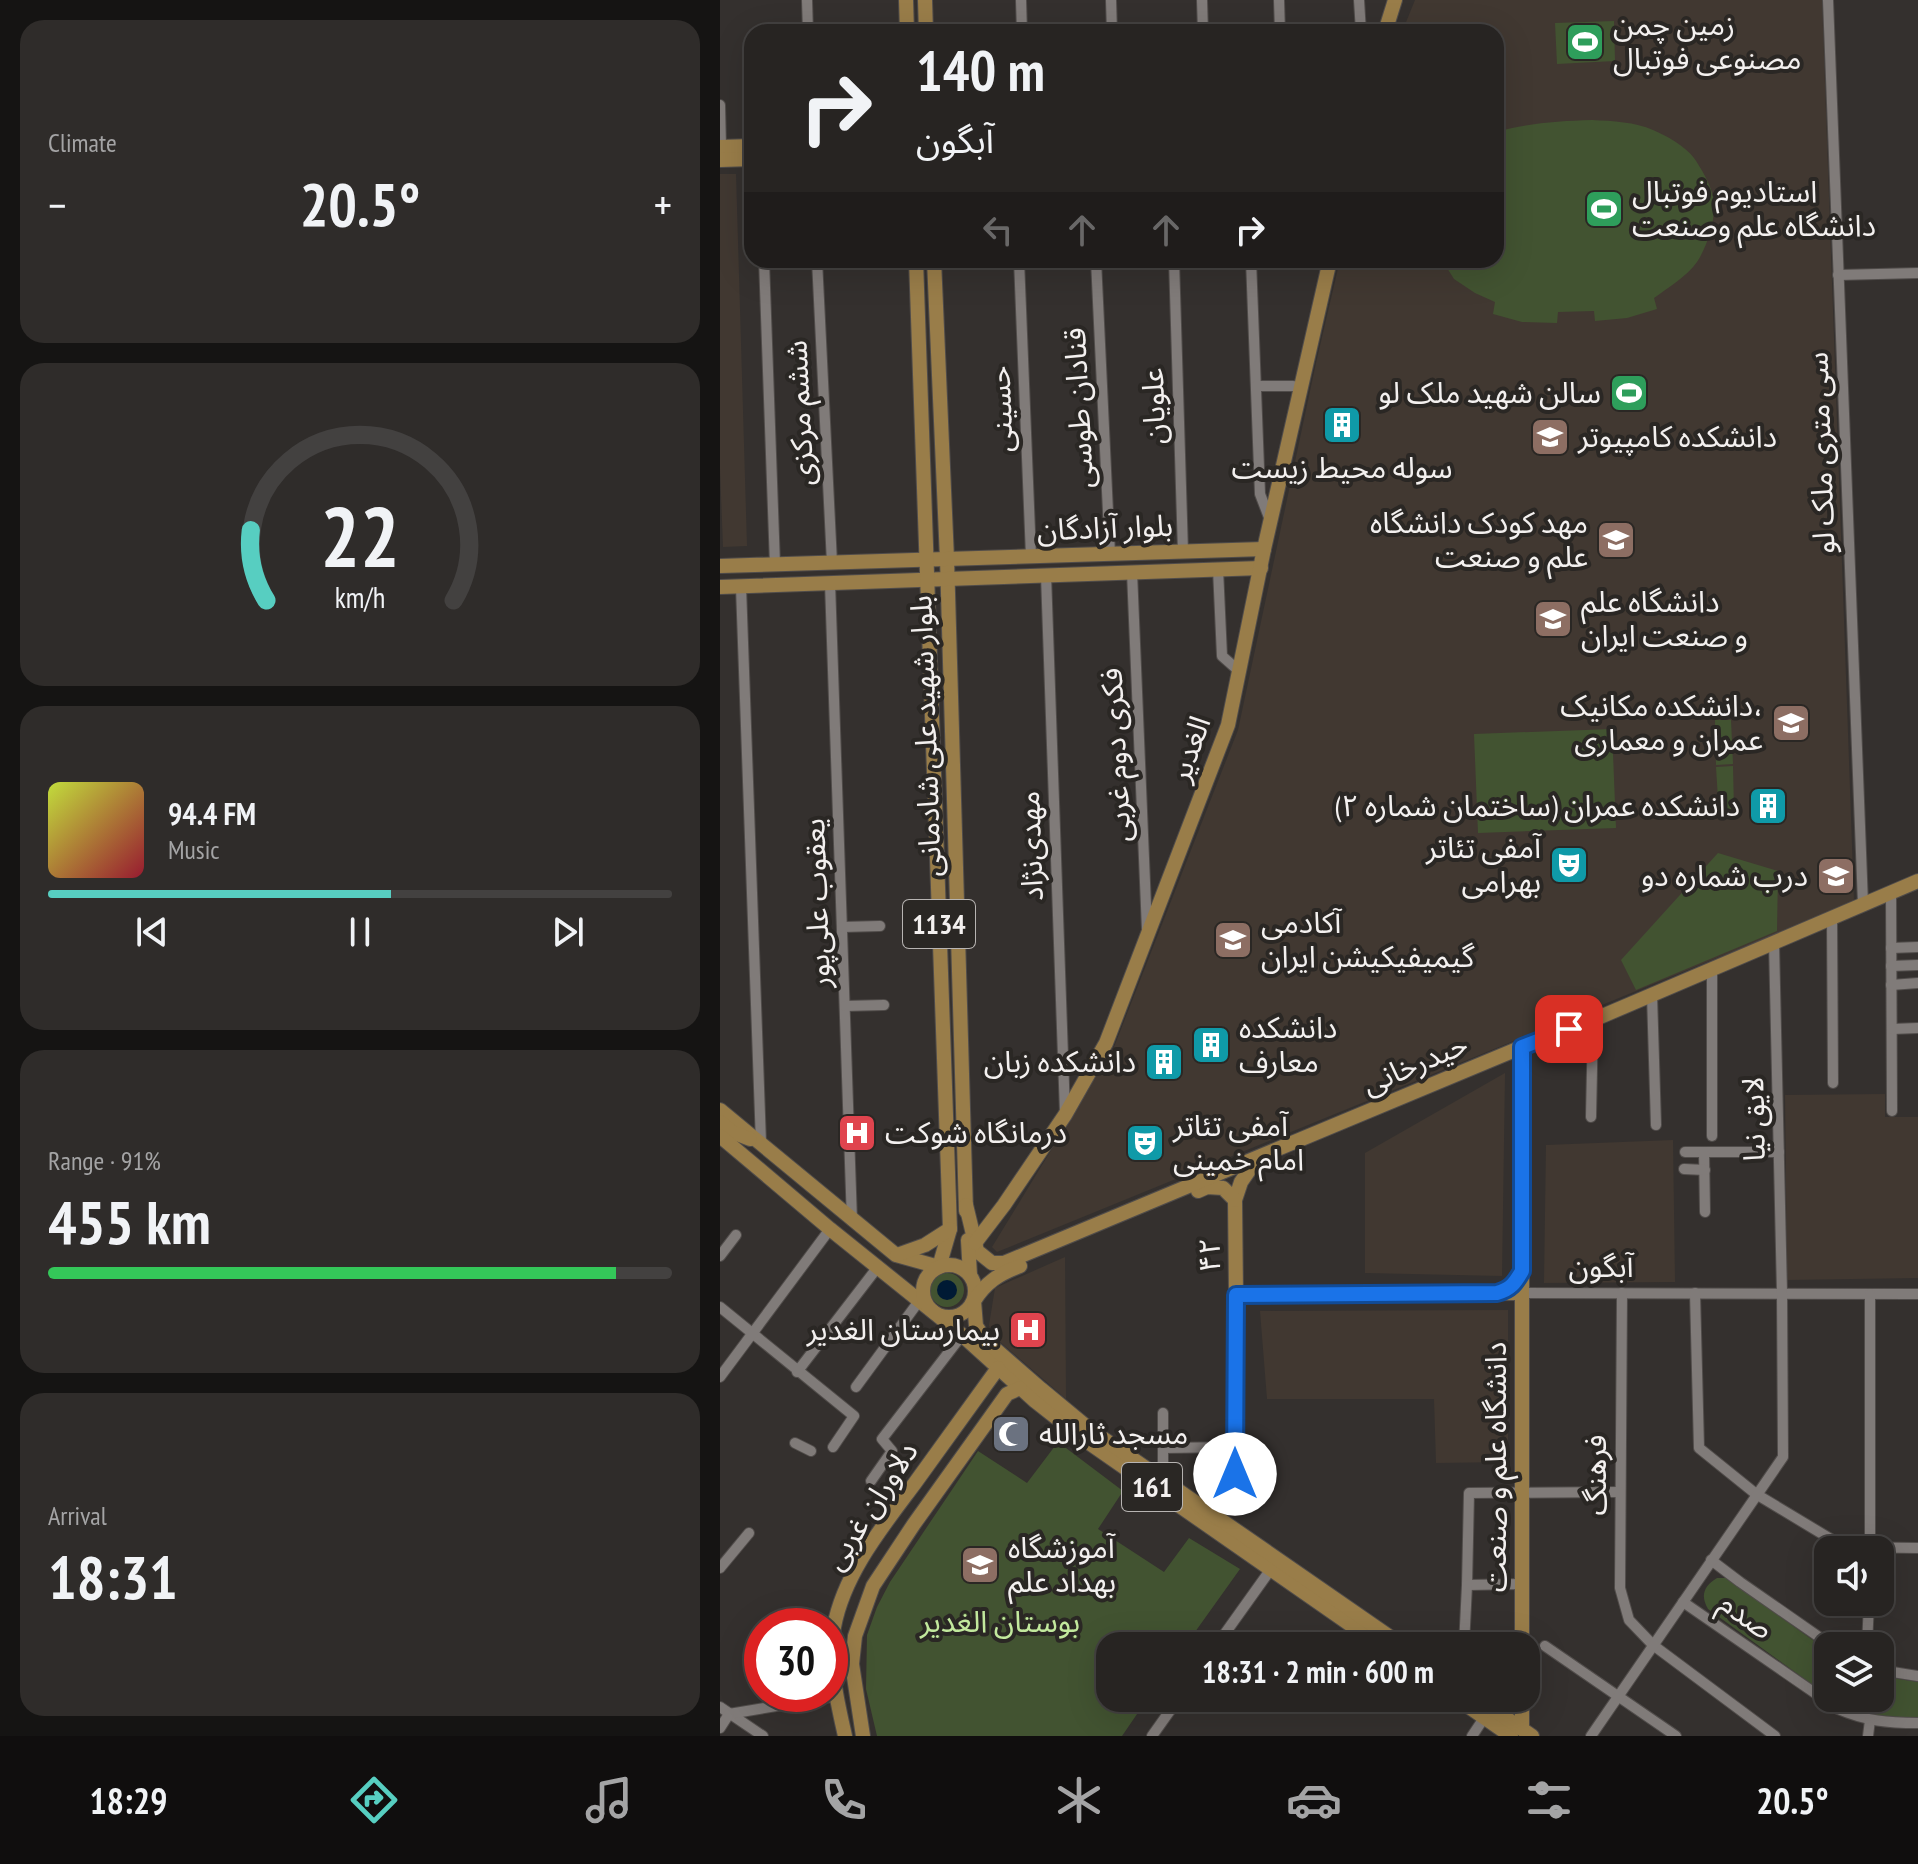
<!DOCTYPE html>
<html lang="en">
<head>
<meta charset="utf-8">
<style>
  body { margin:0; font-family:"PT Sans Narrow","Noto Sans Arabic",sans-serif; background:#2f2c2a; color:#f1f3f6; height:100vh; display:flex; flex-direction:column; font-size:30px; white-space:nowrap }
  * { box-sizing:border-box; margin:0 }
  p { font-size:26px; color:#a4a4a5 }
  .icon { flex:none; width:44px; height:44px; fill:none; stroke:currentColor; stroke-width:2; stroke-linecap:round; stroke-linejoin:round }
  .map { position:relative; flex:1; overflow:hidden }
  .sheet { display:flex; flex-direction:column; gap:20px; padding:20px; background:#151413; width:720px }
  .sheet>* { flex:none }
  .banner { position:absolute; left:24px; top:24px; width:760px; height:244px; border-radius:24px; box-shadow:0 8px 32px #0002,0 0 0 2px #434140; background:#272422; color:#f1f3f6; overflow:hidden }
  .buttons { position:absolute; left:1094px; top:1536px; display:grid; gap:16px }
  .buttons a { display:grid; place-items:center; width:80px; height:80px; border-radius:16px; background:#272422; box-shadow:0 8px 32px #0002,0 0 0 2px #434140; font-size:40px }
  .speed { position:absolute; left:24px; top:1608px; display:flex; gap:16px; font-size:40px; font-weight:700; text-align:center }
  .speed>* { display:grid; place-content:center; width:104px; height:104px; border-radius:50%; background:#272422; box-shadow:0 8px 32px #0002,0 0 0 2px #434140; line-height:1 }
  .speed .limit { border:12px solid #d22; background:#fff; color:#111 }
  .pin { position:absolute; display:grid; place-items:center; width:68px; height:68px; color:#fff; margin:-34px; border-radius:16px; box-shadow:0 4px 12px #0006 }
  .me { position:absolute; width:88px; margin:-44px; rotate:0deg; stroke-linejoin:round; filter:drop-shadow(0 0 6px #0008) }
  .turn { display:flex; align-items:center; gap:28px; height:168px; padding:0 40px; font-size:36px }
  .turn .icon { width:104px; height:104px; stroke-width:2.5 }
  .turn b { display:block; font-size:56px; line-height:68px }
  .lanes { display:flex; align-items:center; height:76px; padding:0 40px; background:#0003; justify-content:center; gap:40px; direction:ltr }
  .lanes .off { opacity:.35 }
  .big { font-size:60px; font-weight:800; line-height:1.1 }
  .sheet .card { flex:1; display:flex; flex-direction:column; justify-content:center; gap:12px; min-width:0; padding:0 28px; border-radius:24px; background:#2f2c2a }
  .sheet .dial { align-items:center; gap:0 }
  .dial svg { height:208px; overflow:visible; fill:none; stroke:#434140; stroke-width:7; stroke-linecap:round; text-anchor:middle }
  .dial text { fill:#f1f3f6; stroke:none }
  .song { display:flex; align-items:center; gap:24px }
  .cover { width:96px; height:96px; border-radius:12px; background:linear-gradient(135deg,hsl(70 70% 55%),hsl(350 70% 35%)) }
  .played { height:8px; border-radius:4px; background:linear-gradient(90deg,#57cec1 55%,#434140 55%) }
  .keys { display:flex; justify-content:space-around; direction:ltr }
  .heat { display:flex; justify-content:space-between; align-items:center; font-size:44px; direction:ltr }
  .charge { height:12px; border-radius:6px; background:linear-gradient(90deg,#34c759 91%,#434140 0) }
  .trip { position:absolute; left:376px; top:1632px; width:444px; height:80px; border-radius:24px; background:#272422; box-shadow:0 8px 32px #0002,0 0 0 2px #434140; font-weight:800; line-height:80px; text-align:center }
  .menu { display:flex; height:128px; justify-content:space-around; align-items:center; background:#100e0e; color:#a4a4a5 }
  .menu .icon { width:56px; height:56px }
  .menu .selected { color:#57cec1 }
  .menu b { font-size:36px; color:#f1f3f6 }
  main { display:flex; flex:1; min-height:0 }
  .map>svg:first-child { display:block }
  .built { fill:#413831 }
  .green { fill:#425331 }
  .water { fill:#001a34 }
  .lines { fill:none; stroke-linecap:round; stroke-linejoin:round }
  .minor-casing { stroke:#504c4a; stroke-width:12 }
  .major-casing { stroke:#504c4a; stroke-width:16 }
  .minor { stroke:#807b79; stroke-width:10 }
  .major { stroke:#997d49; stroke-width:14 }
  .route-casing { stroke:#114b97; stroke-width:20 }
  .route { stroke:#1a73e8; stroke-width:14 }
  .labels { text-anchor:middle; stroke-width:8; stroke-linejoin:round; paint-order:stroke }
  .shield { fill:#2a2724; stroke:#b7b4b2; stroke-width:2 }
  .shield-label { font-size:28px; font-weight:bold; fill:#f3f0ef }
  .poi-label { font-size:30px; fill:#f3f0ef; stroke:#2a2724; text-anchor:start }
  .street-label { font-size:30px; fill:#f3f0ef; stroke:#2a2724 }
  .park-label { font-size:30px; fill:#c2e99d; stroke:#2a2724 }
</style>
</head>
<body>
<main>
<section class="sheet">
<div class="card"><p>Climate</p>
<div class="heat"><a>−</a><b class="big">20.5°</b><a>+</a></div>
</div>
<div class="card dial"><svg viewBox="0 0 100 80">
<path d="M14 69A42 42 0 1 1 86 69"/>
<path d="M14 69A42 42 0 0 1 8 42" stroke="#57cec1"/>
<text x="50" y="56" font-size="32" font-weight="700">22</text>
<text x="50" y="72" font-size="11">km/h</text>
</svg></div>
<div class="card">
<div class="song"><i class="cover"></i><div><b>94.4 FM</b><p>Music</p></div></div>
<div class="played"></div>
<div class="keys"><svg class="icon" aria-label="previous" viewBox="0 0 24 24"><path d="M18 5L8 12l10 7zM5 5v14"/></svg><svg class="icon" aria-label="pause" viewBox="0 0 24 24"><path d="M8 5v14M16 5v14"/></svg><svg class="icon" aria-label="next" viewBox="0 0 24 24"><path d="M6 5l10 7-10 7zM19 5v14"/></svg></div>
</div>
<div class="card"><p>Range · 91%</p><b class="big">455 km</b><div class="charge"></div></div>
<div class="card"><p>Arrival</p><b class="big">18:31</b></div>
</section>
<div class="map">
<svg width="1198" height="1736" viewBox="0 0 1198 1736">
  <rect width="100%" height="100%" fill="#34302e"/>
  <g class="built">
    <polygon points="695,0 1102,0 1134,902 277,1252 272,1247 394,1047 518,730 596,363 620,260 776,260 776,32 682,32"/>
    <polygon points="0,174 16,174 27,546 3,547 0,469"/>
    <polygon points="785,1073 782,1276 645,1273 645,1153"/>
    <polygon points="1165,1094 1165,1117 1198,1117 1198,1278 1067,1280 1065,1095"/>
    <polygon points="953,1140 955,1282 824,1283 826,1145"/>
    <polygon points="345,1257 346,1399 272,1335 269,1325 275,1288"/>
    <polygon points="788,1310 788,1462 716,1463 714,1399 547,1399 540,1311"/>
  </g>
  <g class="green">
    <polygon points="894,21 895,61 837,64 835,23"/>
    <path d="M872 120C893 121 915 122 933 130 947 136 965 146 974 158 981 168 991 185 993 197 997 217 988 245 977 262 966 277 949 287 934 298L937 309 907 318 875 321 874 311 838 312 837 323 802 322 773 314 775 302 755 293 734 279 722 260H776V132C808 123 839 121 872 120Z"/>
    <polygon points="995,720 1011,720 1013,764 996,765"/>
    <polygon points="892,729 896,828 758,833 754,734"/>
    <polygon points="1013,766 1014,811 1012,815 999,816 996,767"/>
    <polygon points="998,853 1058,871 1057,931 916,990 901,960"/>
    <circle cx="227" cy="1290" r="17"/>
    <polygon points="338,1442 403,1491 378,1529 444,1572 469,1538 520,1569 465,1646 390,1646 390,1698 428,1698 402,1736 157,1736 146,1689 147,1635 157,1607 170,1582 258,1451 307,1483"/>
    <path d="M997 1578H1006L1108 1651V1696L988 1609C980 1595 984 1586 997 1578Z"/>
    <path d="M1160 1676 1198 1682V1717C1164 1719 1141 1717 1111 1698H1160Z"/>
  </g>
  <circle class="water" cx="227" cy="1290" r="10"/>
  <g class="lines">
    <g class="minor-casing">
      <g id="minor">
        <polyline points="87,0 88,32"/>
        <polyline points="301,0 302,32"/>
        <polyline points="391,0 392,32"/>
        <polyline points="482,0 483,32"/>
        <polyline points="559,0 560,32"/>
        <polyline points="639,0 641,32"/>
        <polyline points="1108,0 1143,904"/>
        <polyline points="0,105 1,147"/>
        <polyline points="44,260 55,565"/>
        <polyline points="97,260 112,563"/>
        <polyline points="299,260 311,556"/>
        <polyline points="376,260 390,554"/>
        <polyline points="454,260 463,552"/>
        <polyline points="531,260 540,494 550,520"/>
        <polyline points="1118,275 1198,273"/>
        <polyline points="536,386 573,386"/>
        <polyline points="498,569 502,656 519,671"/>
        <polyline points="412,572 427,930"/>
        <polyline points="326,575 345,1113"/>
        <polyline points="110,583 132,1221"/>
        <polyline points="21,587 41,1143"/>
        <polyline points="1171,893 1172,1111"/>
        <polyline points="1112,918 1113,1083"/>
        <polyline points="122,927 160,926"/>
        <polyline points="1171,948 1198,947"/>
        <polyline points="1171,966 1198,965"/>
        <polyline points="1171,985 1198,983"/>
        <polyline points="932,995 936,1125"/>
        <polyline points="125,1006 164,1005"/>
        <polyline points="1172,1029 1198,1028"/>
        <polyline points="871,1117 873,1020"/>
        <polyline points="992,1136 992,969"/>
        <polyline points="965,1152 1059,1152"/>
        <polyline points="984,1152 985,1212"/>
        <polyline points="964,1169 985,1170"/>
        <polyline points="0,1256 16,1235"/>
        <polyline points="802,1293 1198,1294"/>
        <polyline points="902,1293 900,1588 909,1620 933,1645 1055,1736"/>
        <polyline points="975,1293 979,1448 1036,1494 1124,1547 1198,1548"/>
        <polyline points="0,1307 134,1416 113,1447"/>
        <polyline points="77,1372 157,1268"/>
        <polyline points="0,1377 110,1229"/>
        <polyline points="136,1387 199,1301"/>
        <polyline points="443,1413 443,1448 515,1447"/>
        <polyline points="75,1443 91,1451"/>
        <polyline points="443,1462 443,1448"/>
        <polyline points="151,1481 172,1451 162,1439 242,1335"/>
        <polyline points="515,1501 516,1295"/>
        <polyline points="1150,1550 1150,1294"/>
        <polyline points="991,1560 1020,1582 1112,1646"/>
        <polyline points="0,1568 29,1533"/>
        <polyline points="802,1584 747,1585 749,1493 900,1492"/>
        <path d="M963 1602 1118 1709C1146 1721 1168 1723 1198 1723"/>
        <polyline points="496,1646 551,1569"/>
        <polyline points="744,1646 747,1585"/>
        <polyline points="754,1646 782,1645"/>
        <polyline points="825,1646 956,1736"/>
        <polyline points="1147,1646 1149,1602"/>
        <polyline points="1160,1670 1198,1676"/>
        <polyline points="0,1707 43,1736"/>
        <polyline points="9,1714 116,1696"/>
        <polyline points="0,1728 9,1714"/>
        <polyline points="432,1736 459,1698"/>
        <polyline points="752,1736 764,1718"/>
        <polyline points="871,1736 1063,1457 1062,1293 1054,943"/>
        <polyline points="1148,1736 1150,1720"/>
      </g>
    </g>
    <g class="major-casing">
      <g id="major">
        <polyline points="186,0 187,32"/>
        <polyline points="205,0 206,32"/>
        <polyline points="665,32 675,0"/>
        <polyline points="0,147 32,146"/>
        <polyline points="0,160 32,159"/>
        <polyline points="214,260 227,559 246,1211"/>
        <polyline points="0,566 544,549"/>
        <polyline points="0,587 541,568"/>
        <polyline points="0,1110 176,1255 219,1267 230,1229 196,260"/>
        <polyline points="0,1122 12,1132 30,1139"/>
        <polyline points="0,1136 110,1229 242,1335 315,1401 362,1438 661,1646"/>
        <polyline points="537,1159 521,1182 515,1200 516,1295 802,1293"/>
        <polyline points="478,1191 487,1187 503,1188 515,1200"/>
        <polyline points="246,1205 257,1251 272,1263 284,1263 802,1047 873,1020 1198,881"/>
        <polyline points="248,1240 250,1275"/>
        <polyline points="255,1243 284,1205 345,1115 386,1043 508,725 544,549 610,260"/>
        <polyline points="177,1255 205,1245 230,1229"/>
        <circle cx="229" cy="1291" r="26"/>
        <path d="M300 1266C279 1274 266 1282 254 1301L256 1326 266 1341 321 1389 368 1428 683 1646"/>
        <polyline points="802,1646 802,1047"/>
        <polyline points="736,1698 791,1736"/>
        <polyline points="757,1698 812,1736"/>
        <polyline points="802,1698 802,1729"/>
        <path d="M125 1736C117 1700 108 1664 114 1627 124 1573 163 1526 195 1483 222 1445 250 1407 278 1368"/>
        <polyline points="143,1736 132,1664 135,1636 153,1586 194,1524 287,1394 300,1388"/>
      </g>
    </g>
    <use href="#minor" class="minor"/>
    <use href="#major" class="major"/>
  </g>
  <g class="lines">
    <g class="route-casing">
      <path id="route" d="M515 1474 516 1295 777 1293C791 1289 795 1283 802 1271V1047L849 1029"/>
    </g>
    <use href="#route" class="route"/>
  </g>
  <defs>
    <g id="stadium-square" transform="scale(2)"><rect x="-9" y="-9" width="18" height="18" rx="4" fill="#2e9e5b" stroke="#2a2724"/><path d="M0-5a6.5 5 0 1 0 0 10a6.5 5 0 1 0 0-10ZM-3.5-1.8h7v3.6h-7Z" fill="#fff"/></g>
    <g id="building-square" transform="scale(2)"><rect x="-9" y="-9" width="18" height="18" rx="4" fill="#0f9aa8" stroke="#2a2724"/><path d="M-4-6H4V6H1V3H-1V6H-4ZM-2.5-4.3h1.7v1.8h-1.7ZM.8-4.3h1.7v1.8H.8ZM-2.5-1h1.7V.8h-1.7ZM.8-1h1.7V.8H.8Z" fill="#fff"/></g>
    <g id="university-square" transform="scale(2)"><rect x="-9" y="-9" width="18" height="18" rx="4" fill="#8d6e63" stroke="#2a2724"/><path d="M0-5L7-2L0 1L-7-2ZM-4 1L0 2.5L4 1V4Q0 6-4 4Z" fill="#fff"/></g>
    <g id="school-square" transform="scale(2)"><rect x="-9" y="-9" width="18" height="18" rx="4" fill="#8d6e63" stroke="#2a2724"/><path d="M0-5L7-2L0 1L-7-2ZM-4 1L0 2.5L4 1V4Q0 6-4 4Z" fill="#fff"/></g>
    <g id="theatre-square" transform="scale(2)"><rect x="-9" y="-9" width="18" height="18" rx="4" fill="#0f9aa8" stroke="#2a2724"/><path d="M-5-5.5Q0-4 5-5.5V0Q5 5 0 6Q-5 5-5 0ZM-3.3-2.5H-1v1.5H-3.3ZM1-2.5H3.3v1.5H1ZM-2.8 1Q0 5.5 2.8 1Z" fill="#fff"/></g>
    <g id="hospital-square" transform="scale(2)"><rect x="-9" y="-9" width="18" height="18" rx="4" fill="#e0444e" stroke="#2a2724"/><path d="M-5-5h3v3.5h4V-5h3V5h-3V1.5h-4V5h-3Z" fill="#fff"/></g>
    <g id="mosque-square" transform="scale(2)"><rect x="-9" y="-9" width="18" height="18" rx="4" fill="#6b7280" stroke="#2a2724"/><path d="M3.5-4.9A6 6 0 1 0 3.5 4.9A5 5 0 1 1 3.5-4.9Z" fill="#fff"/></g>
  </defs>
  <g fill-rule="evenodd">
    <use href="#stadium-square" x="865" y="42"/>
    <use href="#stadium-square" x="884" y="209"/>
    <use href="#stadium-square" x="909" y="393"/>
    <use href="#building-square" x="622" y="425"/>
    <use href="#university-square" x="830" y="437"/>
    <use href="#school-square" x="896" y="540"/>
    <use href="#university-square" x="833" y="619"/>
    <use href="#university-square" x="1071" y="723"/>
    <use href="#building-square" x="1048" y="806"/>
    <use href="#theatre-square" x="849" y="865"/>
    <use href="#university-square" x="1116" y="876"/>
    <use href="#university-square" x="513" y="940"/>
    <use href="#building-square" x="491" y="1045"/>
    <use href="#building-square" x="444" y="1062"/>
    <use href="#hospital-square" x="137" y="1133"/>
    <use href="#theatre-square" x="425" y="1143"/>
    <use href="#hospital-square" x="308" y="1330"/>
    <use href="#mosque-square" x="291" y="1434"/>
    <use href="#school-square" x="260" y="1565"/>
  </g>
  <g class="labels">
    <g class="shield">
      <rect x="183" y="900" width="72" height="48" rx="6"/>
      <rect x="402" y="1463" width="60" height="48" rx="6"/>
    </g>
    <g class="shield-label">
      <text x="219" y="934">1134</text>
      <text x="432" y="1497">161</text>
    </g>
    <g class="poi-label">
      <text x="893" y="35">زمین چمن<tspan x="893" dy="34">مصنوعی فوتبال</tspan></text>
      <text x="912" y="202">استادیوم فوتبال<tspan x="912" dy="34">دانشگاه علم وصنعت</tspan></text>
      <text x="881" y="403" text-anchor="end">سالن شهید ملک لو</text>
      <text x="858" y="447">دانشکده کامپیوتر</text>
      <text x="622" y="478" text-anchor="middle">سوله محیط زیست</text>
      <text x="868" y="533" text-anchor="end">مهد کودک دانشگاه<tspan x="868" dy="34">علم و صنعت</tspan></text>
      <text x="861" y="612">دانشگاه علم<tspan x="861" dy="34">و صنعت ایران</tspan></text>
      <text x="1043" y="716" text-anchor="end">دانشکده مکانیک،<tspan x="1043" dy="34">عمران و معماری</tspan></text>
      <text x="1020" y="816" text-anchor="end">دانشکده عمران (ساختمان شماره ۲)</text>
      <text x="821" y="858" text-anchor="end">آمفی تئاتر<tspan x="821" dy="34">بهرامی</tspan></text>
      <text x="1088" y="886" text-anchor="end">درب شماره دو</text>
      <text x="541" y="933">آکادمی<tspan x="541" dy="34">گیمیفیکیشن ایران</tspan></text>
      <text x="519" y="1038">دانشکده<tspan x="519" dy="34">معارف</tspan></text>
      <text x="416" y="1072" text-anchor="end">دانشکده زبان</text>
      <text x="453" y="1136">آمفی تئاتر<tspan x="453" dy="34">امام خمینی</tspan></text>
      <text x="165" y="1143">درمانگاه شوکت</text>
      <text x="280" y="1340" text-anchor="end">بیمارستان الغدیر</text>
      <text x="319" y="1444">مسجد ثارالله</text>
      <text x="288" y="1558">آموزشگاه<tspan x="288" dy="34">بهداد علم</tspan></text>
    </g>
    <g class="street-label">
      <text transform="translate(434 406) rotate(-92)" y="10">علویان</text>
      <text transform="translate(359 408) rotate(-93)" y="10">قنادان طوسی</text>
      <text transform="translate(281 409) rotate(-92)" y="10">حسینی</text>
      <text transform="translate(80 413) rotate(-93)" y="10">ششم مرکزی</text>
      <text transform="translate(1101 453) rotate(-92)" y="10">سی متری ملک لو</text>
      <text transform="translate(385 528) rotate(-2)" y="10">بلوار آزادگان</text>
      <text transform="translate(206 736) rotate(-92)" y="10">بلوار شهید علی شادمانی</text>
      <text transform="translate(470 749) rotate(-70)" y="10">الغدیر</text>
      <text transform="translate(396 755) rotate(-93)" y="10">فکری دوم غربی</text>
      <text transform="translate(311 846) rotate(-92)" y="10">مهدی‌نژاد</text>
      <text transform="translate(97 903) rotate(-92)" y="10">یعقوب علی‌پور</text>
      <text transform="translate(695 1064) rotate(-23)" y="10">حیدرخانی</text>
      <text transform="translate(1034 1119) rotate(-91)" y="10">لایق نیا</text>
      <text transform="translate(490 1255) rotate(-91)" y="10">۴۲</text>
      <text x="881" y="1277">آبگون</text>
      <text transform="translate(776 1467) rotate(-90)" y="10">دانشگاه علم و صنعت</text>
      <text transform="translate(876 1475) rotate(-90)" y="10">فرهنگ</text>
      <text transform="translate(151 1506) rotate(-57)" y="10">دلاوران غربی</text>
      <text transform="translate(1026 1616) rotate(35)" y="10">صدم</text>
    </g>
    <g class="park-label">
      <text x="280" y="1632">بوستان الغدیر</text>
    </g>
  </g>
</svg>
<div class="buttons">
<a><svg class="icon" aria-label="sound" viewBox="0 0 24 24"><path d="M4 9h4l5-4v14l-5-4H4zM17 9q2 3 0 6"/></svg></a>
<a><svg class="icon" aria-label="layers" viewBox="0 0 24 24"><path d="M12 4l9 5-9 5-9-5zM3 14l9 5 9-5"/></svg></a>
</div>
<div class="speed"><div class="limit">30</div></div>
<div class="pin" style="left:849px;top:1029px;background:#d93025"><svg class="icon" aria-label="arrive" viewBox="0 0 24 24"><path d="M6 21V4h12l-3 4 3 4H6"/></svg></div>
<svg class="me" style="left:515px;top:1474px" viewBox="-20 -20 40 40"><circle r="19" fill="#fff"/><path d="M0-13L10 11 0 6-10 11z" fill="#1a73e8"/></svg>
<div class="trip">18:31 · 2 min · 600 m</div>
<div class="banner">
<div class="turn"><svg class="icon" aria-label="right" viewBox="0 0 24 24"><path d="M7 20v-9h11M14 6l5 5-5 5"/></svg><div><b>140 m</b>آبگون</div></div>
<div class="lanes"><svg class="icon off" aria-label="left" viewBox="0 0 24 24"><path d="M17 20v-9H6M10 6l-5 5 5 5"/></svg><svg class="icon off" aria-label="ahead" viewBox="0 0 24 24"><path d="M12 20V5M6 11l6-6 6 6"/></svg><svg class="icon off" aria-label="ahead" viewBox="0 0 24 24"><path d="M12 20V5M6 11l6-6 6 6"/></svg><svg class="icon" aria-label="right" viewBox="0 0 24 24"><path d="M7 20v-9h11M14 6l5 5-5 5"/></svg></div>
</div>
</div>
</main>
<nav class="menu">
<b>18:29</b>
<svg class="icon selected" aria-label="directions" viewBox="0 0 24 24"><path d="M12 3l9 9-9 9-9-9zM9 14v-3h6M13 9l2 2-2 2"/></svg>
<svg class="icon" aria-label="music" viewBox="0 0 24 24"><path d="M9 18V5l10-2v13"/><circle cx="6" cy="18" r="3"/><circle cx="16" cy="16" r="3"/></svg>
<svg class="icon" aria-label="phone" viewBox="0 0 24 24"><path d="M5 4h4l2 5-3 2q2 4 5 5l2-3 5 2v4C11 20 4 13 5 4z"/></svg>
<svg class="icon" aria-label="climate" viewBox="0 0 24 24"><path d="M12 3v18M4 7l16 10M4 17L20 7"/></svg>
<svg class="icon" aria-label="car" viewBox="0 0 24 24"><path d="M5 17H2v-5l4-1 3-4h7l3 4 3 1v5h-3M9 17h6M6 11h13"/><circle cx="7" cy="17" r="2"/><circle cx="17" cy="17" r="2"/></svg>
<svg class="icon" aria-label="filters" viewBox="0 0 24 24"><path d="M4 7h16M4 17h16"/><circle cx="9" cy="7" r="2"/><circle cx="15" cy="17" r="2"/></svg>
<b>20.5°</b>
</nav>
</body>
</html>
